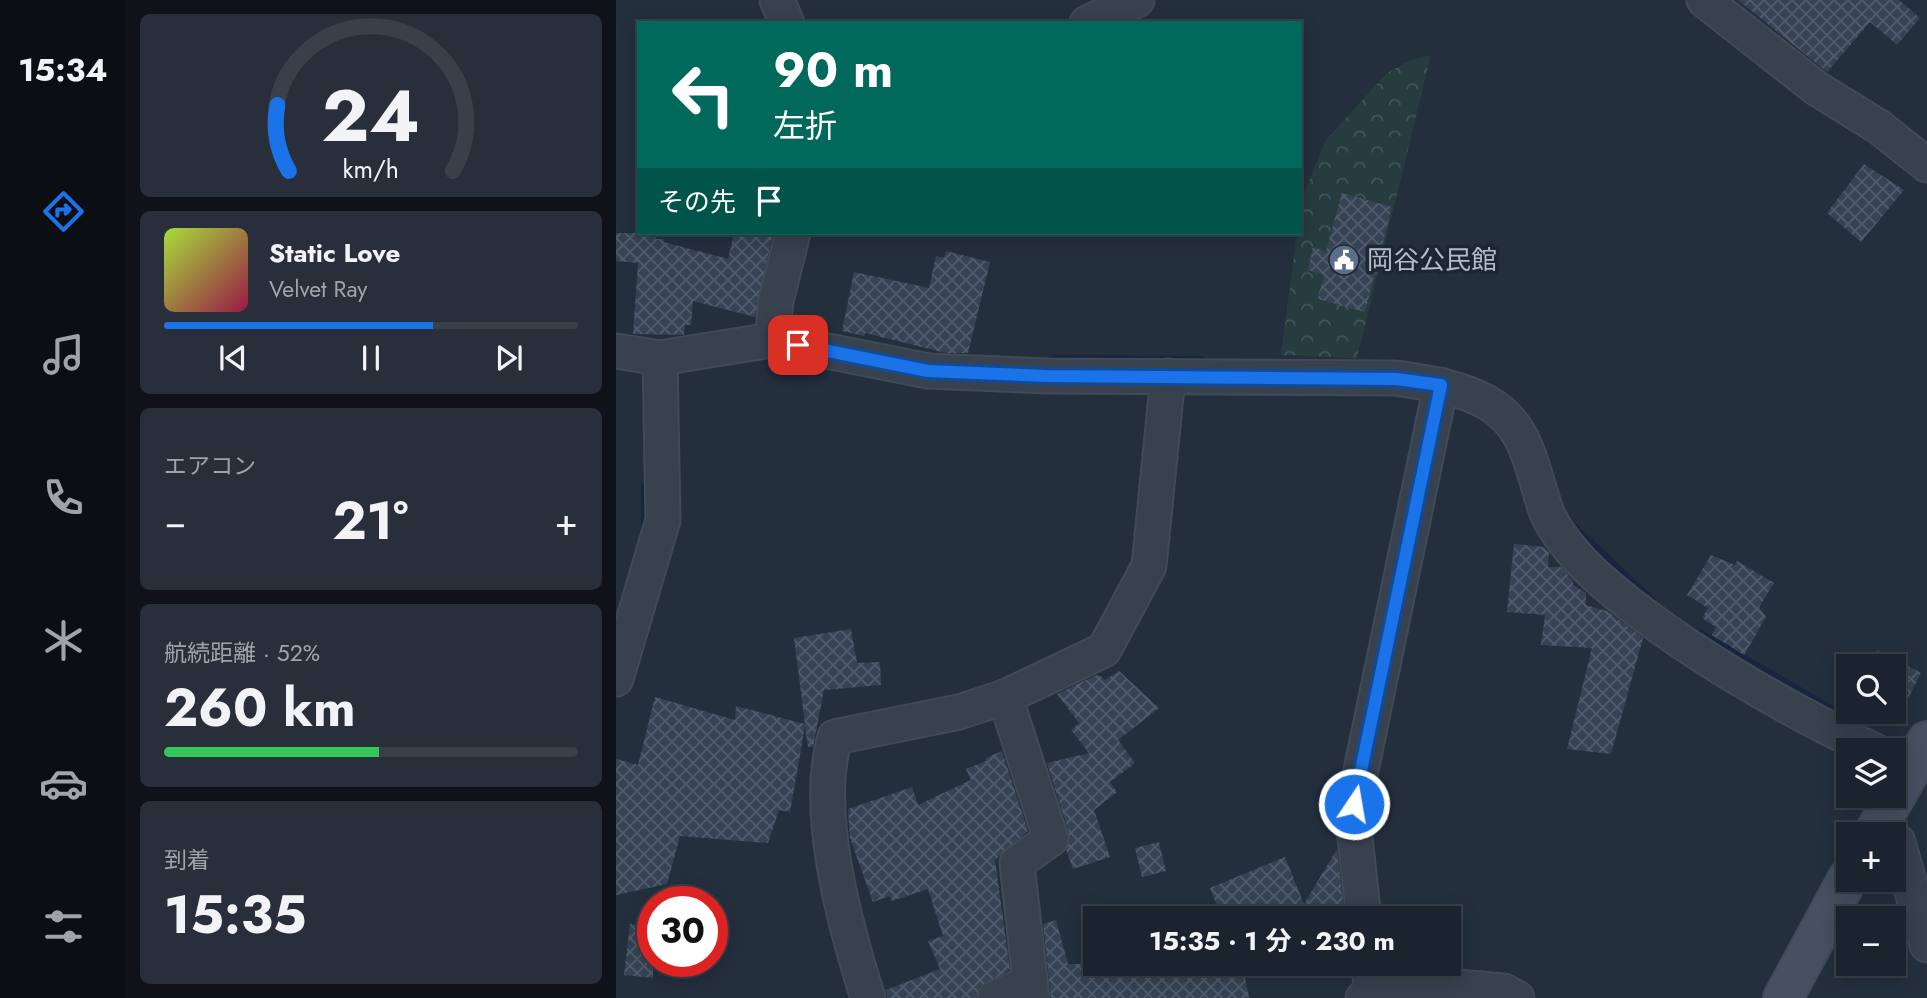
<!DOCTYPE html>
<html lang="ja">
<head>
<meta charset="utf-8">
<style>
  body { margin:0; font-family:Jost,"Noto Sans JP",sans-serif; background:#282f3a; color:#f1f3f6; height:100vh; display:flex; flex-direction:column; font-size:26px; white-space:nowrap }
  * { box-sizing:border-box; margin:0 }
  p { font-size:23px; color:#a0a4aa }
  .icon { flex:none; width:38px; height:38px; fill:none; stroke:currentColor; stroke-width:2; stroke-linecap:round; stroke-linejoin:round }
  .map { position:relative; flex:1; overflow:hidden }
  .details { display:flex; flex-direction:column; gap:14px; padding:14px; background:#0f1319; width:490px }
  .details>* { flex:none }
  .top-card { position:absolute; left:21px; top:21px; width:665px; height:214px; border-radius:0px; box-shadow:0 4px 18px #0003,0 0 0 2px #39404a; background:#00695c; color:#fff; overflow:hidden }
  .buttons { position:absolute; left:1220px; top:654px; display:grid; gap:14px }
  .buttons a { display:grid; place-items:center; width:70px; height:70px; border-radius:0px; background:#1b232e; box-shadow:0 4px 18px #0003,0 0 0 2px #39404a; font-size:35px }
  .speed { position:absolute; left:21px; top:886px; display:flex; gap:14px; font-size:35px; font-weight:700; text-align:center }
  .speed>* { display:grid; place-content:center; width:91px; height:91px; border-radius:50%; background:#1b232e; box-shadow:0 4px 18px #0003,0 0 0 2px #39404a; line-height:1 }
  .speed .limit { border:10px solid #d22; background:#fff; color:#111 }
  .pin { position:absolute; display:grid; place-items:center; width:60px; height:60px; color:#fff; margin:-30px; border-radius:14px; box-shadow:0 4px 10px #0006 }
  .me { position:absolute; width:77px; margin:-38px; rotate:12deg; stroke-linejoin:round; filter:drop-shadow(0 0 5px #0008) }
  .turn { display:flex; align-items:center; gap:24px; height:147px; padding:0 21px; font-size:32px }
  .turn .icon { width:91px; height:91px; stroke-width:2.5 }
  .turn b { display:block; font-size:49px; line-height:60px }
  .then { display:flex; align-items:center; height:66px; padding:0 21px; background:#0003; gap:14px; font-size:26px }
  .big { font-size:52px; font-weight:700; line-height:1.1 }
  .details .tile { flex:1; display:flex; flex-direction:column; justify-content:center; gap:10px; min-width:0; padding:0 24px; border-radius:10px; background:#282f3a }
  .details .dial { align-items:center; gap:0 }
  .dial svg { height:182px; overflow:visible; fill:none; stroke:#39404a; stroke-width:7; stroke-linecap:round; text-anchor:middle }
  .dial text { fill:#f1f3f6; stroke:none }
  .song { display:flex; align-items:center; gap:21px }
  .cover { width:84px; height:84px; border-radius:10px; background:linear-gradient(135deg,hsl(80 70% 55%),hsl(340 70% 35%)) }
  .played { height:7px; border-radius:4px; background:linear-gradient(90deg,#1a73e8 65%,#39404a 65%) }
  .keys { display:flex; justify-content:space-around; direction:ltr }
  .heat { display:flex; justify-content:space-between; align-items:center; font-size:38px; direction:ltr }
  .charge { height:10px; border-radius:5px; background:linear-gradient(90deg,#34c759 52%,#39404a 0) }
  .trip { position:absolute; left:467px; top:906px; width:378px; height:70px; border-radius:0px; background:#1b232e; box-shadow:0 4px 18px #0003,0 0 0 2px #39404a; font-weight:700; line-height:70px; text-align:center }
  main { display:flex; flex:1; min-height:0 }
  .tab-bar { display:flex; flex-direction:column; width:126px; justify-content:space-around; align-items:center; background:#0b0e12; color:#a0a4aa }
  .tab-bar .icon { width:49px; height:49px }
  .tab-bar .active { color:#1a73e8 }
  .tab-bar b { font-size:32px; color:#f1f3f6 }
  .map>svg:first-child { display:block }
  .forest { fill:url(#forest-crowns) }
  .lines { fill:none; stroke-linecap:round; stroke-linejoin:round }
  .stream { stroke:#17263c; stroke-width:10 }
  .building { fill:url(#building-cross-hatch) }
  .street-casing { stroke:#414a57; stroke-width:37 }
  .secondary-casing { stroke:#414a57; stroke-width:42 }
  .street { stroke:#38414e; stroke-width:33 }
  .secondary { stroke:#465061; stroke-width:38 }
  .route-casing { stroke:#114b97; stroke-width:18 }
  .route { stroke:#1a73e8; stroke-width:12 }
  .labels { text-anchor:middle; stroke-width:7; stroke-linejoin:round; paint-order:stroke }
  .poi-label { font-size:26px; fill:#b4bcc9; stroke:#1d2633; text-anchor:start }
</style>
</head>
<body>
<main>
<nav class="tab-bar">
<b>15:34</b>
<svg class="icon active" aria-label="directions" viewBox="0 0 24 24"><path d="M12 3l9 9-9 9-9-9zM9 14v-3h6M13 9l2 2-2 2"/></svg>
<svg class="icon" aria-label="music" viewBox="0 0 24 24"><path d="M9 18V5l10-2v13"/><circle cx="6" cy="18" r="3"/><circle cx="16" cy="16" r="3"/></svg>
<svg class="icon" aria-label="phone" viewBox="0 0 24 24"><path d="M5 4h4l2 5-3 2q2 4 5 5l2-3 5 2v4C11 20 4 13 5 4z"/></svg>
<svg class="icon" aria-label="climate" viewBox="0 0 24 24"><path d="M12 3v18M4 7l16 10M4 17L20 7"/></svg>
<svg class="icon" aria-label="car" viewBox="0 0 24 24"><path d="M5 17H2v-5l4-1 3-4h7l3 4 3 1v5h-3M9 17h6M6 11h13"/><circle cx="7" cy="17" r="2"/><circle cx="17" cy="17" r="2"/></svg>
<svg class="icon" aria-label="filters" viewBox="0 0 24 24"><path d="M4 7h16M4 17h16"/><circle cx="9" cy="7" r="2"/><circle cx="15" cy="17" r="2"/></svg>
</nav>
<section class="details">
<div class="tile dial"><svg viewBox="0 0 100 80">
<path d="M14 69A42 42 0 1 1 86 69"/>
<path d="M14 69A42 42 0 0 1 9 40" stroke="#1a73e8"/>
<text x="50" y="56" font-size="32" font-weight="700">24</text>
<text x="50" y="72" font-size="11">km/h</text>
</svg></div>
<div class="tile">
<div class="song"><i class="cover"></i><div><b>Static Love</b><p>Velvet Ray</p></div></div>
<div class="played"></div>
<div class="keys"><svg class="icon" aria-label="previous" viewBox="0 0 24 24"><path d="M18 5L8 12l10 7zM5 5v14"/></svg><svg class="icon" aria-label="pause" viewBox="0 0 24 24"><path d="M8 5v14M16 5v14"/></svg><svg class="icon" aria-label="next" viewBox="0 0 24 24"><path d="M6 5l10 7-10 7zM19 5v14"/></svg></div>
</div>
<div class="tile"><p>エアコン</p>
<div class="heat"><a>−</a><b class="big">21°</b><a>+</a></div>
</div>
<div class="tile"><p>航続距離 · 52%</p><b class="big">260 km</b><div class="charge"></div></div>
<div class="tile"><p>到着</p><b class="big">15:35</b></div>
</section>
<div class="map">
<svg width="1311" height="998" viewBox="0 0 1311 998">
  <defs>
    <pattern id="forest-crowns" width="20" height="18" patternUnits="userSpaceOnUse" patternTransform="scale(1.75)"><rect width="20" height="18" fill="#263c3f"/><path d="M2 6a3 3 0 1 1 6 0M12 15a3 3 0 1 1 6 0" fill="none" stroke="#435659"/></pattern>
    <pattern id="building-cross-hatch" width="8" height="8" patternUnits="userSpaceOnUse" patternTransform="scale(1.75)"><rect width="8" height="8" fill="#364354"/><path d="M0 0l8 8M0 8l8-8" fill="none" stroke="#515c6b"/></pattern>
  </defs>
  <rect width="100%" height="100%" fill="#242f3e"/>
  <polygon class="forest" points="815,55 741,358 665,355 681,233 684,233 686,198 709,141 771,73 793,61"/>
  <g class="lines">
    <g class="stream">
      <polyline points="439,360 585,361"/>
      <polyline points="957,528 1035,601"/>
      <polyline points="30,531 30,486"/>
      <polyline points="1085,635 1223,715"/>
    </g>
  </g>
  <g class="building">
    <polygon points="1122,0 1283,0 1304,18 1281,45 1254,22 1211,72"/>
    <polygon points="1248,164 1288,190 1245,242 1211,213"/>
    <polygon points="726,193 776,207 749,312 702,299 708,275 692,270 697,247 710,251"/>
    <polygon points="0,233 41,233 40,239 48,239 48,242 112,259 118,233 157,233 139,317 77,301 75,325 69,325 68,335 17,334 22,263 0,261"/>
    <polygon points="330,251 374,262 352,353 330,353 249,333 248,336 226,331 238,272 313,288 320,256 328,258"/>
    <polygon points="898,544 928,547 933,553 932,567 945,567 957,581 957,585 970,593 970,605 991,611 1027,638 995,754 951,749 976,648 925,645 929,615 891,612"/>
    <polygon points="1095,555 1119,565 1121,561 1158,583 1143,607 1150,617 1128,655 1096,635 1100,627 1086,618 1092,608 1071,595"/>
    <polygon points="235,629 241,663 264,662 265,685 208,690 197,747 192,747 189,726 174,812 163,810 152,843 64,836 51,884 0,895 0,759 22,765 39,697 119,720 120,706 189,724 178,638"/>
    <polygon points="1261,650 1305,673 1280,722 1275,719 1272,725 1248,712 1278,712 1278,667 1252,667"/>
    <polygon points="503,671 543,708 502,740 519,763 494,782 501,792 478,810 494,857 457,869 450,849 453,833 431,763 473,753 455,730 463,723 441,694 478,676 483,675 489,680"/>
    <polygon points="386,751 412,831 379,860 394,970 364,986 360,998 271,998 270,990 324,969 312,941 327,936 312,889 276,901 274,896 257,902 234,838 232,809 296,787 302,805 355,780 350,769 370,761 370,758"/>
    <polygon points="543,842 550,871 526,877 519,848"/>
    <polygon points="721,849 728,909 715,910 708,919 606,919 594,888 669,857 688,904"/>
    <polygon points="440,920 452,964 631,964 627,966 633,998 435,998 427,924"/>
    <polygon points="14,924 37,927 37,978 8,975"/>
  </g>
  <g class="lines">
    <g class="street-casing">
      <g id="street">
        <polyline points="161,0 171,23"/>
        <polyline points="1088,0 1200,88 1263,127 1311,165"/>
        <polyline points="471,23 521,0"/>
        <polyline points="156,340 160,301 177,233"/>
        <polyline points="0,351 44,358"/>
        <path d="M0 679 47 520 44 358 156 340 312 371 431 376 780 378C811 383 844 387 872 403 914 427 916 473 931 513 941 537 968 566 988 583 1062 647 1170 709 1259 751"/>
        <polyline points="1278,839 1282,842 1311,945"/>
        <polyline points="748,919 738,829 738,804 825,385"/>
        <polyline points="753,964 756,996"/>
        <path d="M252 998C229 925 197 811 219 737L343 712 389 697"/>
        <polyline points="379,998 414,982"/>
        <polyline points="416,998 401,863 435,839 389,697 488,650 533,566 552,376"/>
        <polyline points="747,998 805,984 888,991 901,998"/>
      </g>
    </g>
    <g class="secondary-casing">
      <g id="secondary">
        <polyline points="1257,835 1311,741"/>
        <polyline points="1167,998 1232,878"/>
      </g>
    </g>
    <use href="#street" class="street"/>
    <use href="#secondary" class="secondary"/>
  </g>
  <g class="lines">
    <g class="route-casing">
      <polyline id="route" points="182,345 312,371 431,376 780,379 825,385 738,804"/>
    </g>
    <use href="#route" class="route"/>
  </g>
  <defs>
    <g id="civic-disc" transform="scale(1.575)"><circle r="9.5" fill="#5c6f8a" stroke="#1d2633"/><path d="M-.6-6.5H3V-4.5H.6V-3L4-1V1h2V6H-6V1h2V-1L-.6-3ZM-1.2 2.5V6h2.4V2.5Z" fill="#fff"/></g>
  </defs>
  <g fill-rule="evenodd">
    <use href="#civic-disc" x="728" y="260"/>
  </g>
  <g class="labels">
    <g class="poi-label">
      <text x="751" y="269">岡谷公民館</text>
    </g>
  </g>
</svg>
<div class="buttons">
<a><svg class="icon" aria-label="search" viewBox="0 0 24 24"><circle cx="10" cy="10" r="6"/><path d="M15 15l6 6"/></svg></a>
<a><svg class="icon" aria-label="layers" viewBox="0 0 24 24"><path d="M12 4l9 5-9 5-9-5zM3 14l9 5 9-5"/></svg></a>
<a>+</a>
<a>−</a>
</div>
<div class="speed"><div class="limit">30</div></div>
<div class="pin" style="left:182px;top:345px;background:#d93025"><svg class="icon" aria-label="arrive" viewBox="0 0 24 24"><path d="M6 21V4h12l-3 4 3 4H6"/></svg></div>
<svg class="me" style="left:738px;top:804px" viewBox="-20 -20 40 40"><circle r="17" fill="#1a73e8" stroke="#fff" stroke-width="3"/><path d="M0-11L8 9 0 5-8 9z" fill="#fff"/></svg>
<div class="trip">15:35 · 1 分 · 230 m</div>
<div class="top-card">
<div class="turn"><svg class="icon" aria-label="left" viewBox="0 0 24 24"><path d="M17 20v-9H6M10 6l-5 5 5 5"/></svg><div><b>90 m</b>左折</div></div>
<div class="then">その先<svg class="icon" aria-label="arrive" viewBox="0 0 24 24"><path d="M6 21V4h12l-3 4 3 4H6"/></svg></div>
</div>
</div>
</main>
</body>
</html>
